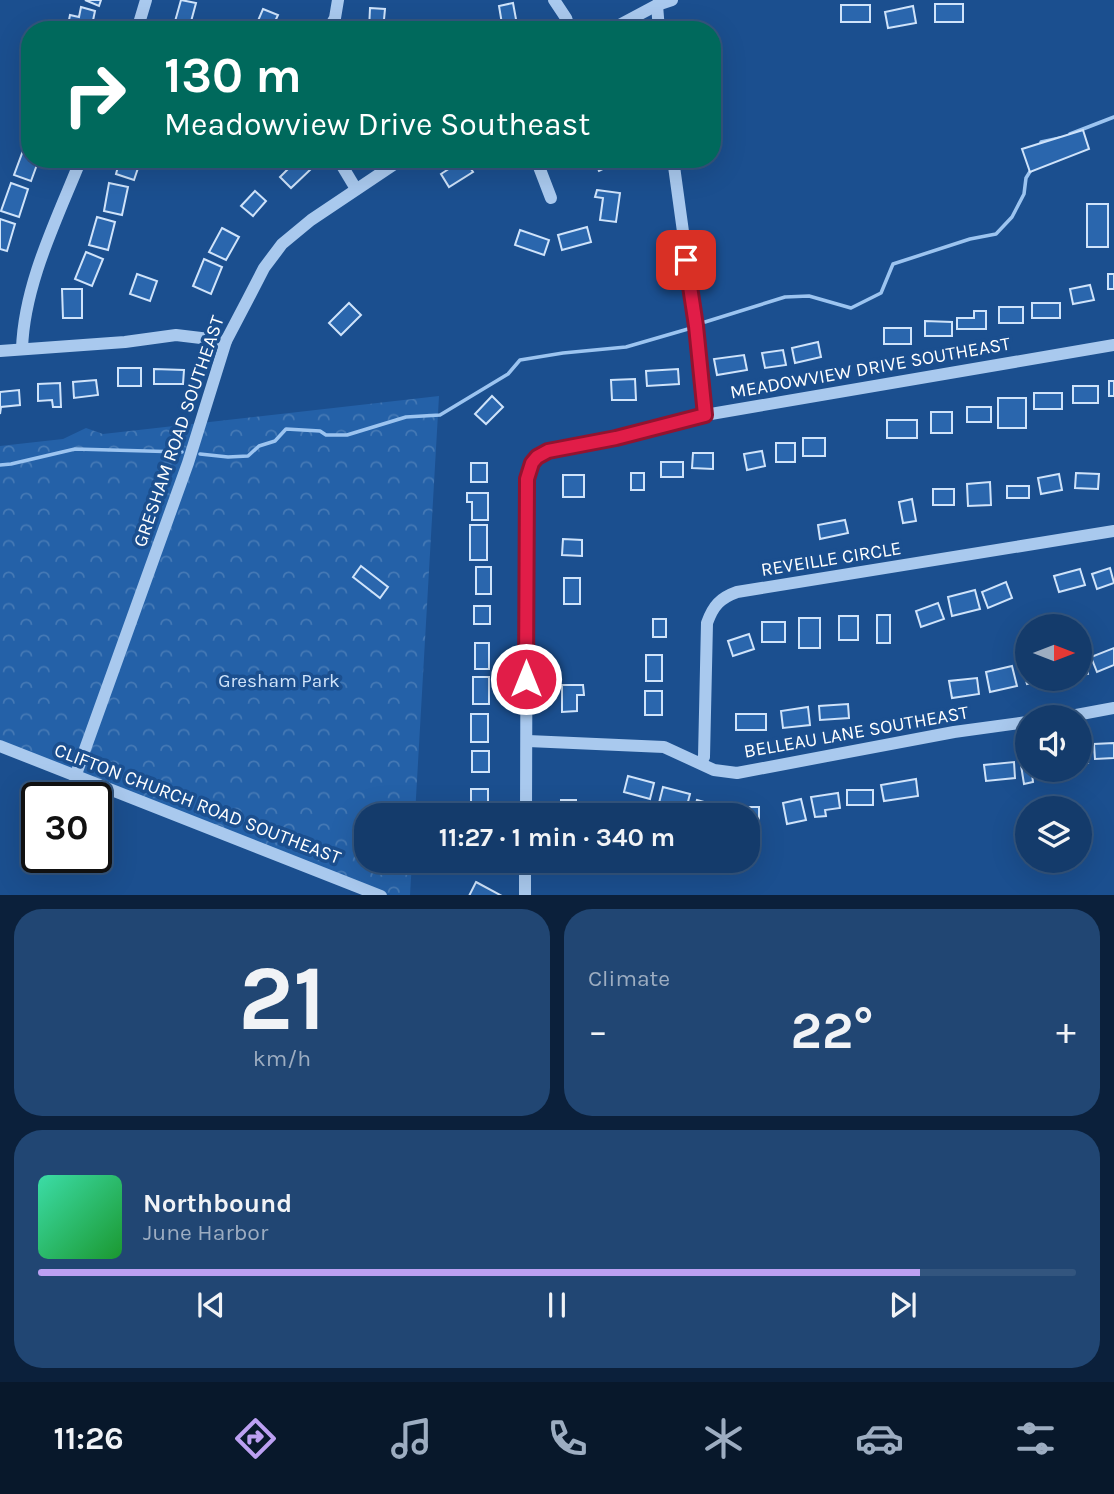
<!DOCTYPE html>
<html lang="en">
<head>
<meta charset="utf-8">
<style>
  body { margin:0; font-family:Karla,sans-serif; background:#214673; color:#f1f3f6; height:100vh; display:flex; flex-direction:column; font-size:26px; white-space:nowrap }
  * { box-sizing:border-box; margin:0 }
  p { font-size:23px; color:#9dadc1 }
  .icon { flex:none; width:38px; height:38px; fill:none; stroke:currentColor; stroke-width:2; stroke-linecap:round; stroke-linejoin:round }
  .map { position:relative; height:895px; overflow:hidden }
  .panel { display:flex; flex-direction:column; gap:14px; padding:14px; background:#0b203b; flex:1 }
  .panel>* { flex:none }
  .top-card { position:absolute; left:21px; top:21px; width:700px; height:147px; border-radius:28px; box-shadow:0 7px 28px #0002,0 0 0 2px #33557e; background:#00695c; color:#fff; overflow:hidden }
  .needle { width:46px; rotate:90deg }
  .controls { position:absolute; left:1015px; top:614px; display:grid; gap:14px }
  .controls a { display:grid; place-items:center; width:77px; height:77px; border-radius:50%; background:#143b6b; box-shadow:0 7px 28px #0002,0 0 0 2px #33557e; font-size:35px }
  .speed { position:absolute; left:21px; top:782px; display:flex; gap:14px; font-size:35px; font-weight:700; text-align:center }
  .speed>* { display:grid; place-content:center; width:91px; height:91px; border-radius:50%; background:#143b6b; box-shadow:0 7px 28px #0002,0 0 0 2px #33557e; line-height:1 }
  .speed .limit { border:4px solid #111; border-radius:10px; background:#fff; color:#111 }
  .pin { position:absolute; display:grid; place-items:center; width:60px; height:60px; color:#fff; margin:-30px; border-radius:14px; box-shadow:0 4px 10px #0006 }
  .me { position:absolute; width:77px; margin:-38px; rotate:0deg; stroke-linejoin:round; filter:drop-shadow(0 0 5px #0008) }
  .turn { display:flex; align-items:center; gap:24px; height:147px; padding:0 28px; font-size:32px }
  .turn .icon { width:91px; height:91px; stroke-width:2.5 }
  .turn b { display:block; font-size:49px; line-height:60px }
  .big { font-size:52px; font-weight:700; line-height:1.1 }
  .panel .widget { flex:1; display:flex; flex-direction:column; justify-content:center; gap:10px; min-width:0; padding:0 24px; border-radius:28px; background:#214673 }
  .panel .dial { align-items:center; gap:0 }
  .dial b { font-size:91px; line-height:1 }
  .song { display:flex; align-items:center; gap:21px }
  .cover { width:84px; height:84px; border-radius:10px; background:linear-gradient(135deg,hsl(160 70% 55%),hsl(130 70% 35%)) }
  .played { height:7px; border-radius:4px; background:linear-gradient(90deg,#bca0f2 85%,#33557e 85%) }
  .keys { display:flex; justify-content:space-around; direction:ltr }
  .heat { display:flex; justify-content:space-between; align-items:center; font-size:38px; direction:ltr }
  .panel .tiles { flex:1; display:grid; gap:14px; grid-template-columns:1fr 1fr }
  .widget:last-child { grid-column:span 2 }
  .trip { position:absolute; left:354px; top:803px; width:406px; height:70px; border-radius:28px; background:#143b6b; box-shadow:0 7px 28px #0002,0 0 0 2px #33557e; font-weight:700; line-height:70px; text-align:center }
  .dock { display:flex; height:112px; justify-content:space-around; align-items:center; background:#08182b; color:#9dadc1 }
  .dock .icon { width:49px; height:49px }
  .dock .selected { color:#bca0f2 }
  .dock b { font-size:32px; color:#f1f3f6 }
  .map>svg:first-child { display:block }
  .forest { fill:url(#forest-crowns) }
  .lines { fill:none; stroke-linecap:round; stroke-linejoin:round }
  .stream { stroke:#9cc4f0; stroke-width:3.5 }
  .building { fill:#2a66ad; stroke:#cfe3fa; stroke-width:2 }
  .minor { stroke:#a9c9ee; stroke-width:12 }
  .route-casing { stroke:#92132f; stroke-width:18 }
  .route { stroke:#e11d48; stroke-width:12 }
  .labels { text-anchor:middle; stroke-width:7; stroke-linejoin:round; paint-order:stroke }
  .street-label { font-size:19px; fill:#fff; stroke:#1b4f8f }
  .park-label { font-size:19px; fill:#cfe3fa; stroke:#1b4f8f }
</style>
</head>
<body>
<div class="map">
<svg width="1114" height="896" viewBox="0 0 1114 896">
  <defs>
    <pattern id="forest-crowns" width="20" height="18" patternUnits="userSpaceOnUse" patternTransform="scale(1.75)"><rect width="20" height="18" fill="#2461a8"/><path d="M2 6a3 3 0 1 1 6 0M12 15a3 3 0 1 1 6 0" fill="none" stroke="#4579b5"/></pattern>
  </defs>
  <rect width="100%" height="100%" fill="#1b4f8f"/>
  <polygon class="forest" points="439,396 415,815 366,816 366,861 412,861 410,895 374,895 0,748 0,446 63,439 86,428 103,434"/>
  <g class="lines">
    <g class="stream">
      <polyline points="1070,134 1114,117"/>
      <polyline points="1040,147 1041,142 1060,138"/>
      <polyline points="705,322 785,297 809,296 851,308 881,293 893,264 970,239 996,234 1012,217 1024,194 1026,178 1031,170"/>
      <polyline points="200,454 228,457 248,456 259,446 275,441 286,429 320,431 326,435 347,435 406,417 440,415 508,374 520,360 563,353 626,347 688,329"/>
      <polyline points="0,465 11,464 75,449 182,452"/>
    </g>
  </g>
  <g class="building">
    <polygon points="85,0 101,0 99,6"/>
    <polygon points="181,0 196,3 189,29 174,25"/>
    <polygon points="513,3 518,30 503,30 499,6"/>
    <rect x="935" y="4" width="28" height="18"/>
    <rect x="841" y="5" width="29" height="17"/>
    <polygon points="913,6 916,23 888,28 885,12"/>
    <polygon points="81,7 95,11 91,30 67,30 70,15 79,17"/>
    <polygon points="370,8 385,9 383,30 369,30"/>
    <polygon points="263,9 278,15 271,30 254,30"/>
    <polygon points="1083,130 1089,149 1030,172 1022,149"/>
    <polygon points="24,148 30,150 30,159 39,159 31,181 14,175"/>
    <polygon points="120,159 141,159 134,180 116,174"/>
    <polygon points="298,159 301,159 311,169 291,188 280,177"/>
    <polygon points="464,159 473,172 449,187 441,174"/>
    <polygon points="476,159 493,159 481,167"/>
    <polygon points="594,159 609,159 611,165 599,171"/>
    <polygon points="11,183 28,189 19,217 1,211"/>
    <polygon points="109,183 128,187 122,215 104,211"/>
    <polygon points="597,190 620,193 616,222 600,220 603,198 595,197"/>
    <polygon points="255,191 266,201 253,216 241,206"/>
    <rect x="1087" y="204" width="21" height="43"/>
    <polygon points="97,217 115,222 108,250 89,245"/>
    <polygon points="0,219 15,224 7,251 0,249"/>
    <polygon points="587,227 591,242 562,250 558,235"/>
    <polygon points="222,228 239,237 226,260 209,252"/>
    <polygon points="520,230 549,240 544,255 515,245"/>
    <polygon points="86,252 103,259 92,286 75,279"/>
    <polygon points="204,259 222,267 211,294 193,286"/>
    <polygon points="137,274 157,281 150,301 130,294"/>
    <rect x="1108" y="274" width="6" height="15"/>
    <polygon points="1090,285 1094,300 1073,304 1070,289"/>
    <polygon points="62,289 82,289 82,318 63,318"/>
    <polygon points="349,303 361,315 341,335 329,323"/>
    <rect x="1032" y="303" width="28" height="15"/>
    <rect x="999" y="307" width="24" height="16"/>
    <polygon points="974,311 986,311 986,329 957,329 957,318 974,318"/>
    <polygon points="925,321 952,322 952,336 925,336"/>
    <rect x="884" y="328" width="27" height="16"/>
    <polygon points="818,342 821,357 795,363 792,348"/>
    <polygon points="783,350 786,365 765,368 762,353"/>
    <polygon points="744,355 747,370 717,375 714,359"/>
    <rect x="118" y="368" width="23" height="18"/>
    <polygon points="154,369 184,370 183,384 154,384"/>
    <polygon points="678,369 679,384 647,386 646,371"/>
    <polygon points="635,379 636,400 612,400 611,380"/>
    <polygon points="96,380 98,395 74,398 73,382"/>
    <rect x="1109" y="381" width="5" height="15"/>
    <polygon points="60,383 61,407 53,407 52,400 38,401 38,384"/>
    <rect x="1073" y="386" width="25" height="17"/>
    <polygon points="19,390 20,405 1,407 0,414 0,392"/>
    <rect x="1034" y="393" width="28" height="16"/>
    <polygon points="492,396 503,407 486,424 475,414"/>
    <rect x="998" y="398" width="28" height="30"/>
    <rect x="967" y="407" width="24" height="15"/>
    <rect x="931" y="412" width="21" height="21"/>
    <rect x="887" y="420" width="30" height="18"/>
    <rect x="803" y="438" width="22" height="18"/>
    <rect x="776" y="443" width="19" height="19"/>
    <polygon points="762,451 765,466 747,470 744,454"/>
    <polygon points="693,453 713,453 713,469 692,468"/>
    <rect x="661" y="462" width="22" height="15"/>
    <rect x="471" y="463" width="16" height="19"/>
    <rect x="631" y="473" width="13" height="17"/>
    <polygon points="1076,473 1099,474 1098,489 1075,488"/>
    <polygon points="1059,474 1062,490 1041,494 1038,478"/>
    <rect x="563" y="475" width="21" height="22"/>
    <polygon points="990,482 991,505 968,506 967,484"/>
    <rect x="1007" y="486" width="22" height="12"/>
    <rect x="933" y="489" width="21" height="16"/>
    <polygon points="467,493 488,493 488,520 472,520 472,502 467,502"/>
    <polygon points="912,499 916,521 903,523 899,502"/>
    <polygon points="845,520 848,533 820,539 818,525"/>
    <rect x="470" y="525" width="17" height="35"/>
    <polygon points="563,539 582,540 582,556 562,555"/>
    <polygon points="361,566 388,587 380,598 353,577"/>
    <rect x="476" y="567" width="15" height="27"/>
    <polygon points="1110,568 1114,583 1097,589 1092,574"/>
    <polygon points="1080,569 1085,585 1059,592 1054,576"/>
    <rect x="564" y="578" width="16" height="26"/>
    <polygon points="1006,582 1012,598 988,608 982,592"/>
    <polygon points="975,590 980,609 952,616 948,597"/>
    <polygon points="938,603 944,619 921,627 916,611"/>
    <rect x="474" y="606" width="16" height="18"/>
    <rect x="877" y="615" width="13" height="28"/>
    <rect x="839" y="616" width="19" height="24"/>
    <rect x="799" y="618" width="21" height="30"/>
    <rect x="653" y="619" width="13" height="18"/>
    <rect x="762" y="622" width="23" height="20"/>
    <polygon points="749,634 754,649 733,656 728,641"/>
    <rect x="475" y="643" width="14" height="26"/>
    <polygon points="1114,648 1114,665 1097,672 1091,657"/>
    <rect x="646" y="655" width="16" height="26"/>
    <polygon points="1086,659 1088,674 1080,675 1080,660"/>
    <polygon points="1012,666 1017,686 990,692 986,672"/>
    <polygon points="1027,666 1027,679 1048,679 1027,684 1022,667"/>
    <rect x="473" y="677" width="16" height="27"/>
    <polygon points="977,678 979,694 952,698 949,681"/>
    <polygon points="562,685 583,685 584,695 577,695 577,711 562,712"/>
    <rect x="645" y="691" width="17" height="24"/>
    <polygon points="848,704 849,718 820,720 819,706"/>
    <polygon points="808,707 810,725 783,728 781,711"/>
    <rect x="471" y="714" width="17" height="28"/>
    <rect x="736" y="714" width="30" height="16"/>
    <polygon points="1114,743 1114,758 1095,759 1094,744"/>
    <polygon points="1085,748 1088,763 1080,765 1080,749"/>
    <rect x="472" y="751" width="17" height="21"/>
    <polygon points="1027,758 1027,770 1051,771 1032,774 1033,782 1024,784 1020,759"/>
    <polygon points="1014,762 1015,778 986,781 984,765"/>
    <polygon points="628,776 654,783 650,799 624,792"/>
    <polygon points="916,779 918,796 884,801 881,785"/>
    <polygon points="663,787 690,794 685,813 658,807"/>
    <rect x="471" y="789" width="17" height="27"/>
    <rect x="847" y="790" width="26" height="15"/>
    <polygon points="838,793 840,808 825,810 826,816 815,817 811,797"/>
    <polygon points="801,799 806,820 787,824 783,803"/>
    <rect x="561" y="800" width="15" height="16"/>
    <polygon points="697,800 711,804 708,816 692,816"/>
    <polygon points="735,807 759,807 759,825 747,825 747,816 735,816"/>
    <polygon points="476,882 502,896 469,896"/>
  </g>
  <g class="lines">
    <g class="minor">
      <polyline points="554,0 566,18 570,30"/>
      <polyline points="657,5 659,30"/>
      <polyline points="137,30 146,0"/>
      <polyline points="328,30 335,18 338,0"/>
      <polyline points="610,30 657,5 672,0"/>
      <polyline points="338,159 356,189"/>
      <polyline points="536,159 551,198"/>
      <polyline points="673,159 696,326 705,415"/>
      <path d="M22 349C24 284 57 219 81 159"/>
      <polyline points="0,351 125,342 176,335 226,341"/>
      <polyline points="1060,718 1114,708"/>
      <polyline points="528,741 664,747 714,770 737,773 954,732 1027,722"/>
      <polyline points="0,746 381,896"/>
      <path d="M701 762 704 757 707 623C713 606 720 598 737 592L1114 531"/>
      <polyline points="75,777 188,463 226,341 248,299 264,268 282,244 311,220 402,159"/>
      <polyline points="526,816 527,479 532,463 537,457 548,451 616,438 705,415 1114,345"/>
      <polyline points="525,896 525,861"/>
    </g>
  </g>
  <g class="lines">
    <g class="route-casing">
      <polyline id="route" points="526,679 527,479 532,463 537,457 548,451 616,438 705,415 696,326 686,260"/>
    </g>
    <use href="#route" class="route"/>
  </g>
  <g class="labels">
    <g class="street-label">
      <text transform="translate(870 367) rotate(-10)" y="7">MEADOWVIEW DRIVE SOUTHEAST</text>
      <text transform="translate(178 431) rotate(-71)" y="7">GRESHAM ROAD SOUTHEAST</text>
      <text transform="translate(831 558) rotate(-9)" y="7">REVEILLE CIRCLE</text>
      <text transform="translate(856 731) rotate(-10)" y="7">BELLEAU LANE SOUTHEAST</text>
      <text transform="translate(198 803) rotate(21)" y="7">CLIFTON CHURCH ROAD SOUTHEAST</text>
    </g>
    <g class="park-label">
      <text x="279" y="687">Gresham Park</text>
    </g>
  </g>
</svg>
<div class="controls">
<a><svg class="needle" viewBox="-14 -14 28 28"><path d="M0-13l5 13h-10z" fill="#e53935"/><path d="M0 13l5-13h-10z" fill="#9dadc1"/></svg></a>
<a><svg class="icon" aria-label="sound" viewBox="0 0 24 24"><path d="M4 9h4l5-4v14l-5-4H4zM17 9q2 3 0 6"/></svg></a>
<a><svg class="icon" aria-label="layers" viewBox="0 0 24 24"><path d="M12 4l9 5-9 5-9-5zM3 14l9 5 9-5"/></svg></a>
</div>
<div class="speed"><div class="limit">30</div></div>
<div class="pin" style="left:686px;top:260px;background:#d93025"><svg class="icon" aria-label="arrive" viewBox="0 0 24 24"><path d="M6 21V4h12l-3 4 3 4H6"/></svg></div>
<svg class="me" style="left:526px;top:679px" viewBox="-20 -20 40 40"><circle r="17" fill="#e11d48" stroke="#fff" stroke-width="3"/><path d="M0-11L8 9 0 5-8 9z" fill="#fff"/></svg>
<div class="trip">11:27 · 1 min · 340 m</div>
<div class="top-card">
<div class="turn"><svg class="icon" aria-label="right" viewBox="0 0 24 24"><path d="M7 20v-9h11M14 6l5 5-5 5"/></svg><div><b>130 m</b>Meadowview Drive Southeast</div></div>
</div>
</div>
<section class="panel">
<div class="tiles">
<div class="widget dial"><b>21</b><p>km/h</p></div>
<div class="widget"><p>Climate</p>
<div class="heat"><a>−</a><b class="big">22°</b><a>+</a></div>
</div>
<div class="widget">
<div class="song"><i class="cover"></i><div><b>Northbound</b><p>June Harbor</p></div></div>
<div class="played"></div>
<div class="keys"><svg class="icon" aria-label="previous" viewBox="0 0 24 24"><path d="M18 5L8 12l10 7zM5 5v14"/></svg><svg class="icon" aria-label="pause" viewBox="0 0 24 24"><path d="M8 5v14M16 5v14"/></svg><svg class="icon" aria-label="next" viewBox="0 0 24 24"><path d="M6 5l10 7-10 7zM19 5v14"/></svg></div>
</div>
</div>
</section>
<nav class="dock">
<b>11:26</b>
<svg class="icon selected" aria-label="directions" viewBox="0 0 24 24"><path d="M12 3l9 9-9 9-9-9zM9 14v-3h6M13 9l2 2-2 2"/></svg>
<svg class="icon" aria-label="music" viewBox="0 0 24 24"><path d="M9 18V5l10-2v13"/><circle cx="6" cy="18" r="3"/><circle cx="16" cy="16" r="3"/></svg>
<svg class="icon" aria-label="phone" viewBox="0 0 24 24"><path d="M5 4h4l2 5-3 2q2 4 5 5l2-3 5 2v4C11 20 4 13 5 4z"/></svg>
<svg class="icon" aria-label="climate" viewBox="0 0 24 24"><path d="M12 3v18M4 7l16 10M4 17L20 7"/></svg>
<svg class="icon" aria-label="car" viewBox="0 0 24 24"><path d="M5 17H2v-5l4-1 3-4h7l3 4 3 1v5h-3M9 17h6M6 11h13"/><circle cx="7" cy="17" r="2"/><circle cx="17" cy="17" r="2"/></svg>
<svg class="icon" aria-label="filters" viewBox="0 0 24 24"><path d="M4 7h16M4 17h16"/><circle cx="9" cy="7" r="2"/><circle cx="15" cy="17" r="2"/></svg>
</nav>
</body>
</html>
